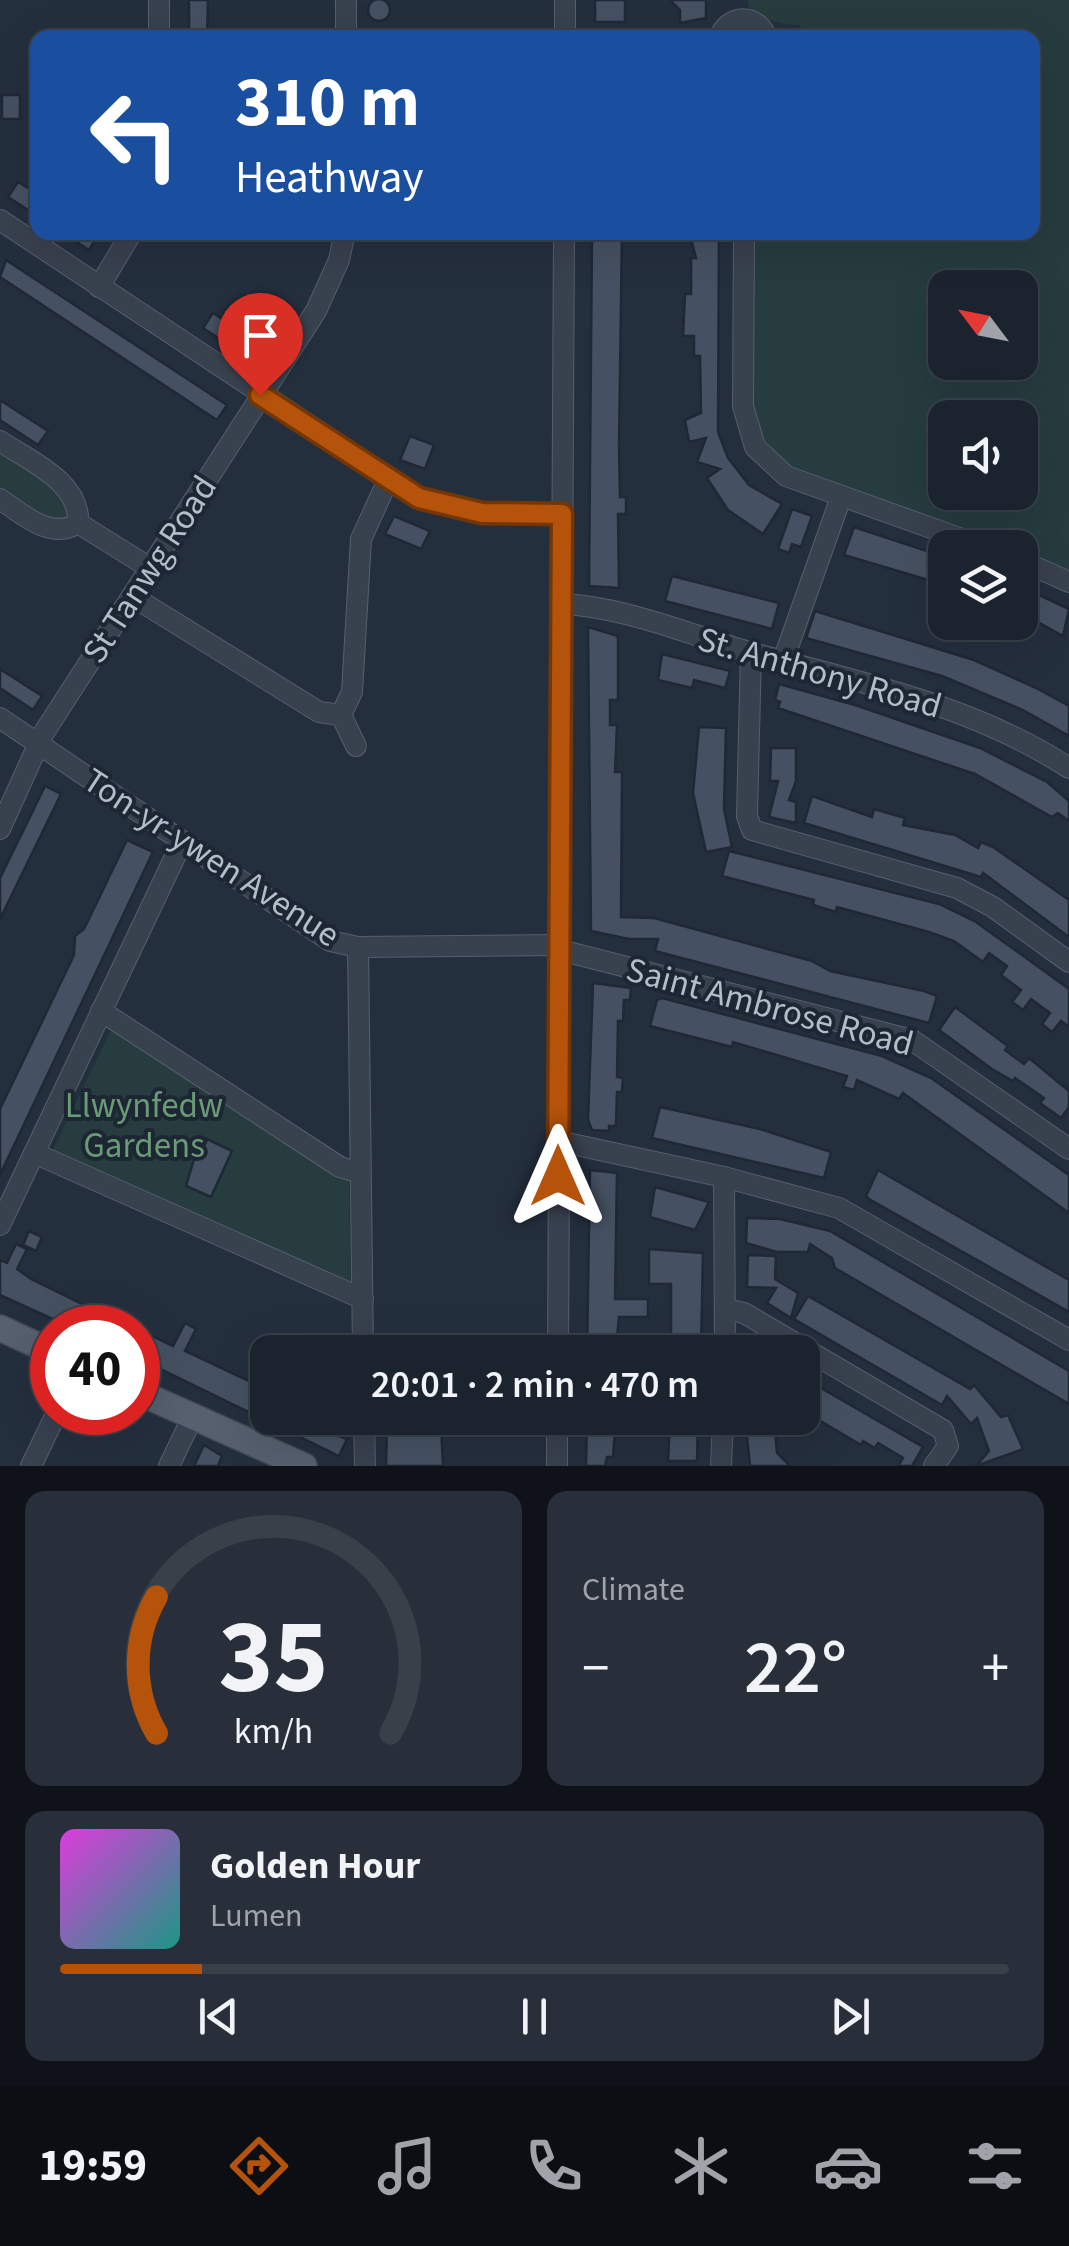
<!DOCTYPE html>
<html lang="en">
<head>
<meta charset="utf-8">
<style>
  body { margin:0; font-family:"Source Sans 3",sans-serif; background:#282f3a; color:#f1f3f6; height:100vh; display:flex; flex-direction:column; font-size:38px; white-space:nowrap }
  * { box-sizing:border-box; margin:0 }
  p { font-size:32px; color:#a0a4aa }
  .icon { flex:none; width:55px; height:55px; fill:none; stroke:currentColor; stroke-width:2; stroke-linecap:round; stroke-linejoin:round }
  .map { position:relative; height:1466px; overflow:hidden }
  .details { display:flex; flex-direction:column; gap:25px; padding:25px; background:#0f1319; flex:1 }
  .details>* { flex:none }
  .guide { position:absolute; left:30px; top:30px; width:1010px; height:210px; border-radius:20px; box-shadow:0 10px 40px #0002,0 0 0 2px #39404a; background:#1a4fa0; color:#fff; overflow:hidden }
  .needle { width:65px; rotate:302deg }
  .controls { position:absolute; left:928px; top:270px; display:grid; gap:20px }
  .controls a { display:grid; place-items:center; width:110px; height:110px; border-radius:20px; background:#1b232e; box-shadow:0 10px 40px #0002,0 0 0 2px #39404a; font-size:50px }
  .speed { position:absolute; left:30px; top:1305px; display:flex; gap:20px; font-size:50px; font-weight:700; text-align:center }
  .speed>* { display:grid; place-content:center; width:130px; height:130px; border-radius:50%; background:#1b232e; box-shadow:0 10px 40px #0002,0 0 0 2px #39404a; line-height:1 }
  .speed .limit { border:15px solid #d22; background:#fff; color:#111 }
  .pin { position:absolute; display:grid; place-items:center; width:85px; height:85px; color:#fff; margin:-102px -42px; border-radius:50% 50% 50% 0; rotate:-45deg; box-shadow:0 0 10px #0007 }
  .pin .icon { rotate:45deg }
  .me { position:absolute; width:110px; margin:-55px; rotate:0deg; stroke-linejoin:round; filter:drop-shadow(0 0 8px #0008) }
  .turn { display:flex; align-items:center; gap:35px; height:210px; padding:0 40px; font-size:45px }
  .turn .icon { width:130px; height:130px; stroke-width:2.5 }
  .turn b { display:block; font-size:70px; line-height:85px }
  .big { font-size:75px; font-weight:600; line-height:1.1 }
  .details .card { flex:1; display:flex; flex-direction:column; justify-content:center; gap:15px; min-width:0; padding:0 35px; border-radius:20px; background:#282f3a }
  .details .dial { align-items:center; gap:0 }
  .dial svg { height:260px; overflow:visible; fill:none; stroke:#39404a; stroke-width:7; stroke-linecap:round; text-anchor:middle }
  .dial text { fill:#f1f3f6; stroke:none }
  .song { display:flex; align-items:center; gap:30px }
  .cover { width:120px; height:120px; border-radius:15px; background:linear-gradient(135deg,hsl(300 70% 55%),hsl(170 70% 35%)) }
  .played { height:10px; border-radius:5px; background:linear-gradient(90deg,#b45309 15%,#39404a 15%) }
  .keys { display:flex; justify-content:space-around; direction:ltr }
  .heat { display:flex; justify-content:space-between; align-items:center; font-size:55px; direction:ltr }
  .details .tiles { flex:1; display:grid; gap:25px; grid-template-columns:1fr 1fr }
  .card:last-child { grid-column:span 2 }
  .trip { position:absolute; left:250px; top:1335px; width:570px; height:100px; border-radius:20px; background:#1b232e; box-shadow:0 10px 40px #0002,0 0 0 2px #39404a; font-weight:600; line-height:100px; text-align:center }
  .menu { display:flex; height:160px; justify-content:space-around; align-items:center; background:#0b0e12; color:#a0a4aa }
  .menu .icon { width:70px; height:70px }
  .menu .on { color:#b45309 }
  .menu b { font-size:45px; color:#f1f3f6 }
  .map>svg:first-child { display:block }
  .green { fill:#263c3f; fill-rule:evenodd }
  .building { fill:#455162; stroke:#1f2835; stroke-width:2.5 }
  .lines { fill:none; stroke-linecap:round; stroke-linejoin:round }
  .minor-casing { stroke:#565f6c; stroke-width:22 }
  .major-casing { stroke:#414a57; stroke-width:28 }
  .minor { stroke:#38414e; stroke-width:20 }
  .major { stroke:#56606e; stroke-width:25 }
  .route-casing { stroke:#753606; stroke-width:25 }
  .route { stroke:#b45309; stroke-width:18 }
  .labels { text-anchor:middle; stroke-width:8; stroke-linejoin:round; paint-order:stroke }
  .street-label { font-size:35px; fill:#b4bcc9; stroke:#1d2633 }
  .park-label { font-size:35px; fill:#6b9a76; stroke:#1d2633 }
</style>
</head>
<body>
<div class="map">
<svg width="1069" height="1466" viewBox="0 0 1069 1466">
  <rect width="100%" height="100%" fill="#242f3e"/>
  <g class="green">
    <path d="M748 0H1069V578L1020 556V548L998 547 794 477 750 426 748 233 1032 232V38L806 37 800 25C779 25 766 21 749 8ZM945 288H1020V362H945ZM945 418H1020V492H945Z"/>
    <polygon points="0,447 58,486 70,519 57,525 0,494"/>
    <polygon points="111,1030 119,1031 349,1181 351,1287 52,1152"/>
  </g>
  <g class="building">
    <circle cx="379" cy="10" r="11"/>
    <polygon points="189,0 208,0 207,38 189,38"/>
    <rect x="595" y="0" width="30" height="22"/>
    <polygon points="670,0 706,0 706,18 680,23 680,10"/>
    <rect x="2" y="95" width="18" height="24"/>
    <polygon points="18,182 38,194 28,210 8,197"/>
    <polygon points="61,232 100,232 89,250"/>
    <polygon points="592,232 622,232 619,446 620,497 626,497 626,514 618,514 619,588 589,586"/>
    <polygon points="689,232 719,232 718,432 728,458 749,485 782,504 763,534 728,510 707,478 720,469 697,462 706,438 689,442 685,420 701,413 700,356 694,356 694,336 683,336 685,294 691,294 691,258 696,258"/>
    <polygon points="6,260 227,405 217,420 0,277"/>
    <polygon points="213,313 233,326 223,341 203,328"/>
    <polygon points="0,400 48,431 38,445 0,420"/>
    <polygon points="410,436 434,445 425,469 400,460"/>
    <polygon points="792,509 812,516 801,547 792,544 789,553 778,549"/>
    <polygon points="394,516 430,531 421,549 385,534"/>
    <polygon points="854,527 945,557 945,585 844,555"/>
    <polygon points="672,576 779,603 772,629 665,601"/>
    <polygon points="1020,586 1069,609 1063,636 1020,612"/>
    <polygon points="815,611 974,660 1036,688 1069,706 1069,736 1023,710 942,676 806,638"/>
    <polygon points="588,627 618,636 618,700 610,700 610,725 617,725 615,772 622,772 621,917 654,918 812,961 830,971 924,991 937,996 929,1023 655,951 658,939 629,939 591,931"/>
    <polygon points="662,654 730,671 725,688 694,680 692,688 658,680"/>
    <polygon points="0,669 42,696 33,710 0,688"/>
    <polygon points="779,684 855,705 980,748 1047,782 1069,801 1069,821 1058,813 1052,817 975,774 778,708 780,702 775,700"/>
    <polygon points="699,727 726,728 724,809 732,847 706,852 693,793"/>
    <polygon points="771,748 796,748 796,781 789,800 796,802 796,823 769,817 778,781 770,781"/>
    <polygon points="45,786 61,794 0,919 0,878"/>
    <polygon points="812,796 872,817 874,809 905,818 903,825 955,835 978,848 981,842 993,847 1069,900 1069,937 983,873 981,877 804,823"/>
    <polygon points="127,840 153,852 0,1175 0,1109 74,955 75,936 84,929"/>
    <polygon points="729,851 939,904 976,922 1069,989 1069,1027 1061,1021 1052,1032 1042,1024 1050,1013 1031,999 1023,1010 1012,1002 1021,990 1001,975 1007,966 989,953 983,962 954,941 929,932 837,907 836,912 813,905 814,900 722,876"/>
    <polygon points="593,983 631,988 630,1000 624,1000 623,1021 618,1021 617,1077 623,1078 622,1092 617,1092 616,1126 609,1126 609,1131 592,1130 588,1120"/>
    <polygon points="662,998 882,1056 931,1078 1069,1175 1069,1213 903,1093 899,1099 857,1080 854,1090 843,1087 847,1076 733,1042 732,1047 650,1026 657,1000"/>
    <polygon points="955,1007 1008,1046 1005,1050 1024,1064 1029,1058 1069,1091 1069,1107 1061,1118 1040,1103 1044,1098 1015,1078 1013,1081 992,1069 939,1030"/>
    <polygon points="660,1107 760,1129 831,1152 824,1178 652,1138"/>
    <polygon points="207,1139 232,1151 211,1197 186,1186 197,1149 202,1151"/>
    <polygon points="590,1170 617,1173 615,1299 648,1299 648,1317 619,1317 616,1348 604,1348 604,1352 587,1352"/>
    <polygon points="878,1170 1069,1280 1069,1312 869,1199 866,1196"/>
    <polygon points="655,1187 709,1202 695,1230 650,1217"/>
    <polygon points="747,1218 780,1219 830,1231 1069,1371 1069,1404 835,1268 832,1258 810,1244 808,1252 777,1252 746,1243"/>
    <polygon points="29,1231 42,1237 36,1251 23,1245"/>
    <polygon points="16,1244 27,1249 17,1269 31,1279 131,1328 72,1328 0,1295 0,1260 7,1263"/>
    <polygon points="649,1249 703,1253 701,1351 671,1350 671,1284 649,1284"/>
    <polygon points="748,1255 776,1256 775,1279 798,1293 791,1318 767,1303 776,1288 747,1287"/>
    <polygon points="808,1296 970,1389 974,1385 1001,1417 1008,1415 1023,1449 976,1466 989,1451 977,1418 971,1424 947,1396 942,1405 794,1319"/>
    <polygon points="185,1323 196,1329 185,1351 268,1390 268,1418 328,1418 326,1422 342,1430 339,1436 347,1439 339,1456 138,1358 138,1329 173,1346"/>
    <polygon points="814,1384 923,1447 912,1466 898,1466 903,1458 878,1443 875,1448 863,1441 861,1445 802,1410"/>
    <polygon points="408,1418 420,1418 420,1423 441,1423 443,1466 386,1466 387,1425 409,1425"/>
    <polygon points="587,1418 616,1418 613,1457 607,1457 605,1466 586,1466"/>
    <polygon points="670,1418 698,1418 697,1461 668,1461"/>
    <polygon points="745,1418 774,1418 777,1453 790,1466 750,1466"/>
    <polygon points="204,1445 222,1456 218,1466 194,1466"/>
  </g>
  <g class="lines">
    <g class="minor-casing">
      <g id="minor">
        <polyline points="346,0 346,38"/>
        <polyline points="159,38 159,0"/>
        <polyline points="565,38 565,0"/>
        <path d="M719 38C729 13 757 13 767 38"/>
        <polyline points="0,220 419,498 482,513 562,514"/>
        <polyline points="744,232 743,406 755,447 786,476 987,548"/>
        <polyline points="99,287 132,232"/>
        <path d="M0 441C28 460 81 482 78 523"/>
        <path d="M0 499C22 514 51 541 78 523L150 568"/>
        <polyline points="1020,560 1069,582"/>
        <polyline points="132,596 319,712 341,715 352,692 361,539 388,480"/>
        <path d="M561 604C622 606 688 634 746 651 857 682 971 704 1069 768"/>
        <polyline points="751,652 747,816 752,830 957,888 993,907 1069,962"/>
        <polyline points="784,658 841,497"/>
        <polyline points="341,715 356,746"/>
        <polyline points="0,718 330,941 358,947 560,945"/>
        <polyline points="0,829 43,734 316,311 339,260 345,232"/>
        <polyline points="358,947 363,1352"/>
        <polyline points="560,950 912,1040 1069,1149"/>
        <polyline points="101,1011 340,1167 360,1173"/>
        <polyline points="558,1141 724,1177 839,1208 1069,1340"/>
        <polyline points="34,1153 363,1299"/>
        <polyline points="724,1177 725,1352"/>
        <polyline points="0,1225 182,842"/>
        <polyline points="726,1309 744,1313 943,1430 948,1446 934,1466"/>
        <polyline points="558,1352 564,232"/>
        <polyline points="364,1418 365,1466"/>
        <polyline points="31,1466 57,1412"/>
        <polyline points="169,1466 193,1416"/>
        <polyline points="557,1466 557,1418"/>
        <polyline points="721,1466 723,1418"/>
      </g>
    </g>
    <g class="major-casing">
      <g id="major">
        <polyline points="0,1328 52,1352"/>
        <polyline points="138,1392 304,1466"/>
      </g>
    </g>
    <use href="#minor" class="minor"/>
    <use href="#major" class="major"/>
  </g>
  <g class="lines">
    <g class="route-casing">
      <polyline id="route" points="260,395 419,498 482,513 562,514 558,1176"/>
    </g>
    <use href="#route" class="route"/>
  </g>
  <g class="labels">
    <g class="street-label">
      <text transform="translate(149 569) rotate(-57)" y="12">St Tanwg Road</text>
      <text transform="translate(820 672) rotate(16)" y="12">St. Anthony Road</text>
      <text transform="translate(212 857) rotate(33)" y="12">Ton-yr-ywen Avenue</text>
      <text transform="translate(770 1006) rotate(15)" y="12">Saint Ambrose Road</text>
    </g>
    <g class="park-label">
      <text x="144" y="1117">Llwynfedw<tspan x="144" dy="40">Gardens</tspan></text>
    </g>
  </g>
</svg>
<div class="controls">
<a><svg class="needle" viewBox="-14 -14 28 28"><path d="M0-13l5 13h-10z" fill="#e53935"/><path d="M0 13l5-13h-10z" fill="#a0a4aa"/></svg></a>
<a><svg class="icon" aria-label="sound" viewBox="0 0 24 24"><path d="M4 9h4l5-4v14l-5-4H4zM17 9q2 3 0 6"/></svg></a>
<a><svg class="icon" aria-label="layers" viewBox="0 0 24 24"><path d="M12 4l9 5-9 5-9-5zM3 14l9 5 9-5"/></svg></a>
</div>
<div class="speed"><div class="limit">40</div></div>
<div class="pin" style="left:260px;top:395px;background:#d93025"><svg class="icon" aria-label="arrive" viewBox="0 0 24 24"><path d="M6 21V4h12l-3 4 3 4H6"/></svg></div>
<svg class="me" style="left:558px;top:1176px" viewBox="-20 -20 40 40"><path d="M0-17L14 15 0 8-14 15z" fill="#b45309" stroke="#fff" stroke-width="4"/></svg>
<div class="trip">20:01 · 2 min · 470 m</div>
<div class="guide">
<div class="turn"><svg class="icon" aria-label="left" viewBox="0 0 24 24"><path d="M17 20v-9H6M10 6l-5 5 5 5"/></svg><div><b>310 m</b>Heathway</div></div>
</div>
</div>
<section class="details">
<div class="tiles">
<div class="card dial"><svg viewBox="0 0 100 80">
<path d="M14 69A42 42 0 1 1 86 69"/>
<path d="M14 69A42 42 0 0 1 14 27" stroke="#b45309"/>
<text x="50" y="56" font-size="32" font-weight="700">35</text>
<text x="50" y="72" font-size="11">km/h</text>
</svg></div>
<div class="card"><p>Climate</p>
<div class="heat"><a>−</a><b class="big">22°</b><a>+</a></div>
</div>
<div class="card">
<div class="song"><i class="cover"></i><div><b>Golden Hour</b><p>Lumen</p></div></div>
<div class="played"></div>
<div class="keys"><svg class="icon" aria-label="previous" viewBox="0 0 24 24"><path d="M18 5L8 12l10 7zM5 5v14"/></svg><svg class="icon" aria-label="pause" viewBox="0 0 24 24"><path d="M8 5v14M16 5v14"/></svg><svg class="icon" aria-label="next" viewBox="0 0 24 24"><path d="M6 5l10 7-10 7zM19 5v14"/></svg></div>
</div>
</div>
</section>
<nav class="menu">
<b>19:59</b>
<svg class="icon on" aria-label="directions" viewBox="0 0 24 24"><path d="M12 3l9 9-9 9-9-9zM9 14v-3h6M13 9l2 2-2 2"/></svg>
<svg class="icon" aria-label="music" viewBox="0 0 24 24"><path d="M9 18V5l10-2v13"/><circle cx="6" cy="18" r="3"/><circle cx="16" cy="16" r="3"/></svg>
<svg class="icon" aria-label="phone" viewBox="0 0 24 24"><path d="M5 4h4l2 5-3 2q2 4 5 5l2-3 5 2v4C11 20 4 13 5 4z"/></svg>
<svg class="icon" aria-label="climate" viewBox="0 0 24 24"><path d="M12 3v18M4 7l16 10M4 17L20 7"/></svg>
<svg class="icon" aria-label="car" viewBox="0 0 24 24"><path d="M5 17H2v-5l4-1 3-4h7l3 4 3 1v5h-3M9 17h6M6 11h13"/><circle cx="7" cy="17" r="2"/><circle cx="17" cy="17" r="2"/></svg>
<svg class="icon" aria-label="filters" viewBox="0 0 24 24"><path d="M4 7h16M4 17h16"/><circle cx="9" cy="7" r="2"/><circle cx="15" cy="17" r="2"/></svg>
</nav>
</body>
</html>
